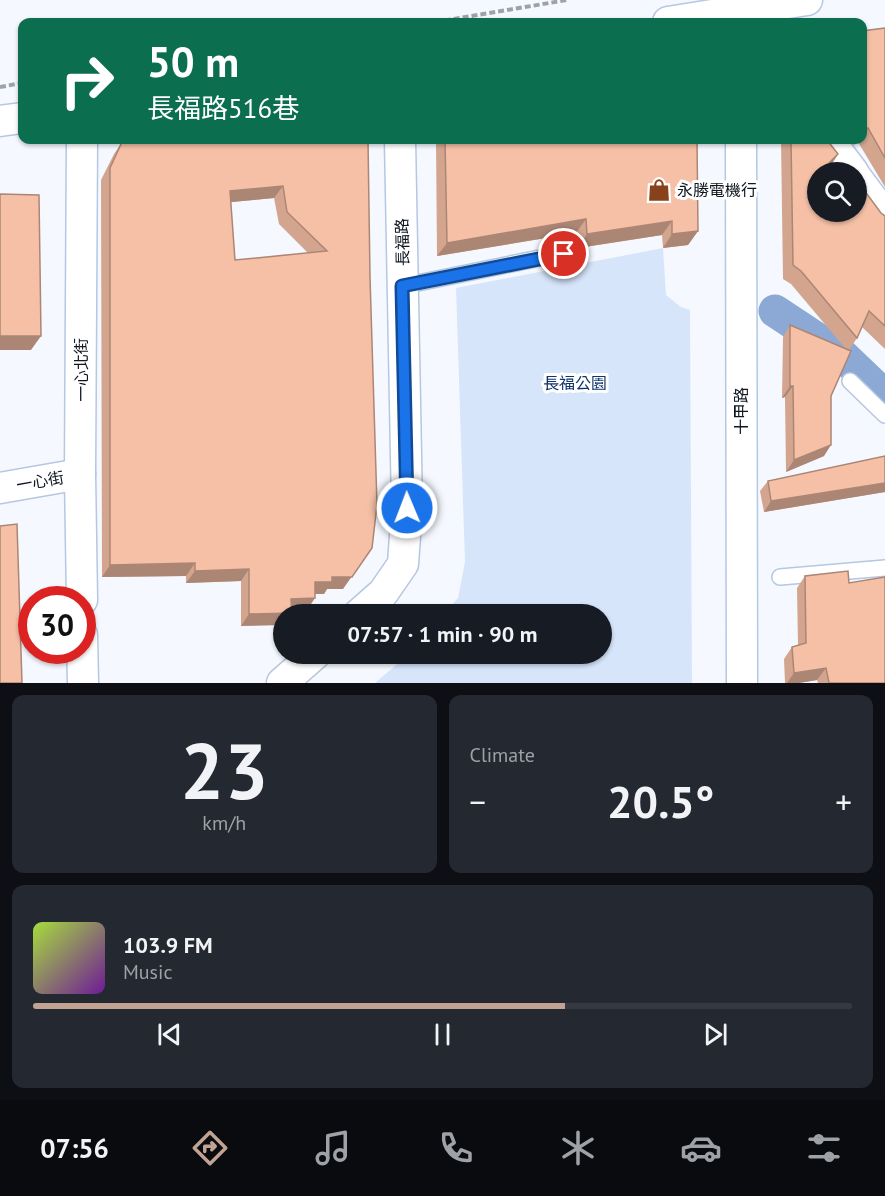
<!DOCTYPE html>
<html lang="en">
<head>
<meta charset="utf-8">
<style>
  body { margin:0; font-family:"PT Sans","Noto Sans TC",sans-serif; background:#242831; color:#f1f3f6; height:100vh; display:flex; flex-direction:column; font-size:22px; white-space:nowrap }
  * { box-sizing:border-box; margin:0 }
  p { font-size:20px; color:#9ea1a6 }
  .icon { flex:none; width:33px; height:33px; fill:none; stroke:currentColor; stroke-width:2; stroke-linecap:round; stroke-linejoin:round }
  .map { position:relative; height:683px; overflow:hidden }
  .drawer { display:flex; flex-direction:column; gap:12px; padding:12px; background:#0d0f14; flex:1 }
  .drawer>* { flex:none }
  .guide { position:absolute; left:18px; top:18px; width:849px; height:126px; border-radius:12px; box-shadow:0 2px 4px #0004; background:#0b6e4f; color:#fff; overflow:hidden }
  .tools { position:absolute; left:807px; top:162px; display:grid; gap:12px }
  .tools a { display:grid; place-items:center; width:60px; height:60px; border-radius:50%; background:#171b24; box-shadow:0 2px 4px #0004; font-size:30px }
  .speed { position:absolute; left:18px; top:586px; display:flex; gap:12px; font-size:30px; font-weight:700; text-align:center }
  .speed>* { display:grid; place-content:center; width:78px; height:78px; border-radius:50%; background:#171b24; box-shadow:0 2px 4px #0004; line-height:1 }
  .speed .limit { border:9px solid #d22; background:#fff; color:#111 }
  .pin { position:absolute; display:grid; place-items:center; width:51px; height:51px; color:#fff; margin:-26px; border:3px solid #fff; border-radius:50%; box-shadow:0 2px 6px #0007 }
  .me { position:absolute; width:66px; margin:-33px; rotate:359deg; stroke-linejoin:round; filter:drop-shadow(0 0 4px #0008) }
  .turn { display:flex; align-items:center; gap:21px; height:126px; padding:0 30px; font-size:27px }
  .turn .icon { width:78px; height:78px; stroke-width:2.5 }
  .turn b { display:block; font-size:42px; line-height:51px }
  .big { font-size:45px; font-weight:700; line-height:1.1 }
  .drawer .widget { flex:1; display:flex; flex-direction:column; justify-content:center; gap:9px; min-width:0; padding:0 21px; border-radius:12px; background:#242831 }
  .drawer .dial { align-items:center; gap:0 }
  .dial b { font-size:78px; line-height:1 }
  .song { display:flex; align-items:center; gap:18px }
  .cover { width:72px; height:72px; border-radius:9px; background:linear-gradient(135deg,hsl(80 70% 55%),hsl(280 70% 35%)) }
  .played { height:6px; border-radius:3px; background:linear-gradient(90deg,#c2a393 65%,#363941 65%) }
  .keys { display:flex; justify-content:space-around; direction:ltr }
  .heat { display:flex; justify-content:space-between; align-items:center; font-size:33px; direction:ltr }
  .drawer .tiles { flex:1; display:grid; gap:12px; grid-template-columns:1fr 1fr }
  .widget:last-child { grid-column:span 2 }
  .trip { position:absolute; left:273px; top:604px; width:339px; height:60px; border-radius:30px; background:#171b24; box-shadow:0 2px 4px #0004; font-weight:700; line-height:60px; text-align:center }
  .menu { display:flex; height:96px; justify-content:space-around; align-items:center; background:#090b0e; color:#9ea1a6 }
  .menu .icon { width:42px; height:42px }
  .menu .on { color:#c2a393 }
  .menu b { font-size:27px; color:#f1f3f6 }
  .map>svg:first-child { display:block }
  .green { fill:#d6e5fa }
  .lines { fill:none; stroke-linecap:round; stroke-linejoin:round }
  .canal { stroke:#8ba9d4; stroke-width:33 }
  .service-casing { stroke:#b5c7e1; stroke-width:18 }
  .minor-casing { stroke:#b5c7e1; stroke-width:33 }
  .path { stroke:#9da2a9; stroke-width:4; stroke-dasharray:6 3; stroke-linecap:butt }
  .service { stroke:#fff; stroke-width:15 }
  .minor { stroke:#fff; stroke-width:30 }
  .wall { fill:#d3a58f; fill-rule:evenodd }
  .shaded-wall { fill:#ac8674 }
  .building { fill:#f5c0a6; stroke:#ac8674; stroke-width:1.5; fill-rule:evenodd }
  .route-casing { stroke:#114b97; stroke-width:15 }
  .route { stroke:#1a73e8; stroke-width:10 }
  .labels { text-anchor:middle; stroke-width:6; stroke-linejoin:round; paint-order:stroke }
  .poi-label { font-size:16px; fill:#0f161f; stroke:#fff; text-anchor:start }
  .street-label { font-size:16px; fill:#0f161f; stroke:#fff }
  .park-label { font-size:16px; fill:#0f356a; stroke:#fff }
</style>
</head>
<body>
<div class="map">
<svg width="885" height="683" viewBox="0 0 885 683">
  <rect width="100%" height="100%" fill="#f5f9ff"/>
  <polygon class="green" points="663,248 666,295 681,307 690,310 692,683 375,683 409,654 602,654 602,615 443,615 458,598 465,562 456,288"/>
  <g class="lines">
    <polyline class="canal" points="775,311 843,356 885,396"/>
    <g class="service-casing">
      <g id="service">
        <polyline points="403,286 564,253"/>
        <polyline points="850,381 885,415"/>
        <polyline points="780,577 885,568"/>
      </g>
    </g>
    <g class="minor-casing">
      <g id="minor">
        <polyline points="668,22 807,0"/>
        <polyline points="0,121 22,118"/>
        <polyline points="741,140 742,683"/>
        <polyline points="829,140 853,172"/>
        <polyline points="856,177 885,216"/>
        <polyline points="0,488 80,474"/>
        <polyline points="82,600 80,474 82,140"/>
        <polyline points="358,615 383,593 403,564 407,508 400,140"/>
        <polyline points="82,635 83,683"/>
        <polyline points="282,683 315,654"/>
      </g>
    </g>
    <g class="path">
      <polyline points="436,22 567,0"/>
      <polyline points="0,87 22,83"/>
    </g>
    <use href="#service" class="service"/>
    <use href="#minor" class="minor"/>
  </g>
  <g class="wall">
    <polygon points="885,28 885,187 858,142 854,145 850,140 862,140 862,31"/>
    <path d="M368 140 343 589H327L324 594H315L307 610 292 611 241 626V581L186 583V576L102 577 101 180 114 154 122 142ZM274 198 279 224 308 253 235 260 231 202Z"/>
    <polygon points="436,140 697,140 698,231 688,245 663,248 662,235 578,248 576,233 437,256"/>
    <polygon points="781,140 827,140 838,154 830,167 818,212 881,213 885,216 885,349 862,327 857,338 849,350 831,396 824,456 786,472 785,397 782,398 783,337 790,325 845,348 791,284 783,279"/>
    <polygon points="885,456 885,492 764,512 760,491 768,481"/>
    <polygon points="805,576 849,583 885,683 818,683 817,680 799,683 785,683 784,659 792,647 798,646 797,588"/>
  </g>
  <g class="shaded-wall">
    <polygon points="838,154 829,168 828,164"/>
    <polygon points="283,186 274,198 222,203 230,191"/>
    <polygon points="586,219 576,233 437,256 447,243"/>
    <polygon points="672,221 662,235 578,248 587,234"/>
    <polygon points="698,231 688,245 663,248 672,234"/>
    <polygon points="0,336 41,336 31,350 0,350"/>
    <polygon points="790,386 793,386 785,397 782,398"/>
    <polygon points="831,445 824,456 786,472 794,460"/>
    <polygon points="885,483 885,492 764,512 771,501"/>
    <polygon points="372,548 343,589 327,589 324,594 307,594 315,582"/>
    <polygon points="195,563 186,576 102,577 110,565"/>
    <polygon points="249,569 241,581 186,583 195,571"/>
    <polygon points="315,598 307,610 283,611 291,599"/>
    <polygon points="292,613 291,615 284,615 284,625 241,626 249,614"/>
    <polygon points="826,668 817,680 799,683 787,683 794,673"/>
  </g>
  <g class="building">
    <polygon points="885,28 885,158 868,128 864,132 862,130 862,31"/>
    <path d="M141 140H368L370 277 377 505 372 548 352 577H332V582H315V598L291 599 292 613 249 614V569L195 571V563L110 565V168L122 142ZM283 186 287 212 327 251 235 260 230 191Z"/>
    <polygon points="445,140 697,140 698,231 672,234 672,221 587,234 586,219 447,243"/>
    <polygon points="791,140 827,140 838,154 828,164 834,172 818,172 818,212 856,212 856,202 867,194 881,213 885,216 885,326 869,311 857,338 801,271 793,265"/>
    <polygon points="0,194 39,195 41,336 0,336"/>
    <polygon points="790,325 851,351 831,396 831,445 794,460 793,386 790,386"/>
    <polygon points="885,456 885,483 771,501 768,481"/>
    <polygon points="17,524 22,683 0,683 0,526"/>
    <polygon points="848,571 849,583 885,577 885,683 829,683 826,668 794,673 792,647 806,643 805,576"/>
  </g>
  <g class="lines">
    <g class="route-casing">
      <polyline id="route" points="407,508 402,286 564,254"/>
    </g>
    <use href="#route" class="route"/>
  </g>
  <defs>
    <g id="shop-bare" transform="scale(1.8)"><path d="M-5-2.5h2.3a2.7 3.5 0 0 1 5.4 0H5L5.5 6h-11ZM-1.5-2.5h3a1.5 2.3 0 0 0-3 0Z" fill="#88421b" stroke="#fff" stroke-width="2.5" paint-order="stroke"/></g>
  </defs>
  <g fill-rule="evenodd">
    <use href="#shop-bare" x="659" y="190"/>
  </g>
  <g class="labels">
    <g class="poi-label">
      <text x="677" y="196">永勝電機行</text>
    </g>
    <g class="street-label">
      <text transform="translate(402 242) rotate(-91)" y="6">長福路</text>
      <text transform="translate(81 370) rotate(-90)" y="6">一心北街</text>
      <text transform="translate(741 411) rotate(-90)" y="6">十甲路</text>
      <text transform="translate(40 481) rotate(-10)" y="6">一心街</text>
    </g>
    <g class="park-label">
      <text x="575" y="389">長福公園</text>
    </g>
  </g>
</svg>
<div class="tools">
<a><svg class="icon" aria-label="search" viewBox="0 0 24 24"><circle cx="10" cy="10" r="6"/><path d="M15 15l6 6"/></svg></a>
</div>
<div class="speed"><div class="limit">30</div></div>
<div class="pin" style="left:564px;top:254px;background:#d93025"><svg class="icon" aria-label="arrive" viewBox="0 0 24 24"><path d="M6 21V4h12l-3 4 3 4H6"/></svg></div>
<svg class="me" style="left:407px;top:508px" viewBox="-20 -20 40 40"><circle r="17" fill="#1a73e8" stroke="#fff" stroke-width="3"/><path d="M0-11L8 9 0 5-8 9z" fill="#fff"/></svg>
<div class="trip">07:57 · 1 min · 90 m</div>
<div class="guide">
<div class="turn"><svg class="icon" aria-label="right" viewBox="0 0 24 24"><path d="M7 20v-9h11M14 6l5 5-5 5"/></svg><div><b>50 m</b>長福路516巷</div></div>
</div>
</div>
<section class="drawer">
<div class="tiles">
<div class="widget dial"><b>23</b><p>km/h</p></div>
<div class="widget"><p>Climate</p>
<div class="heat"><a>−</a><b class="big">20.5°</b><a>+</a></div>
</div>
<div class="widget">
<div class="song"><i class="cover"></i><div><b>103.9 FM</b><p>Music</p></div></div>
<div class="played"></div>
<div class="keys"><svg class="icon" aria-label="previous" viewBox="0 0 24 24"><path d="M18 5L8 12l10 7zM5 5v14"/></svg><svg class="icon" aria-label="pause" viewBox="0 0 24 24"><path d="M8 5v14M16 5v14"/></svg><svg class="icon" aria-label="next" viewBox="0 0 24 24"><path d="M6 5l10 7-10 7zM19 5v14"/></svg></div>
</div>
</div>
</section>
<nav class="menu">
<b>07:56</b>
<svg class="icon on" aria-label="directions" viewBox="0 0 24 24"><path d="M12 3l9 9-9 9-9-9zM9 14v-3h6M13 9l2 2-2 2"/></svg>
<svg class="icon" aria-label="music" viewBox="0 0 24 24"><path d="M9 18V5l10-2v13"/><circle cx="6" cy="18" r="3"/><circle cx="16" cy="16" r="3"/></svg>
<svg class="icon" aria-label="phone" viewBox="0 0 24 24"><path d="M5 4h4l2 5-3 2q2 4 5 5l2-3 5 2v4C11 20 4 13 5 4z"/></svg>
<svg class="icon" aria-label="climate" viewBox="0 0 24 24"><path d="M12 3v18M4 7l16 10M4 17L20 7"/></svg>
<svg class="icon" aria-label="car" viewBox="0 0 24 24"><path d="M5 17H2v-5l4-1 3-4h7l3 4 3 1v5h-3M9 17h6M6 11h13"/><circle cx="7" cy="17" r="2"/><circle cx="17" cy="17" r="2"/></svg>
<svg class="icon" aria-label="filters" viewBox="0 0 24 24"><path d="M4 7h16M4 17h16"/><circle cx="9" cy="7" r="2"/><circle cx="15" cy="17" r="2"/></svg>
</nav>
</body>
</html>
